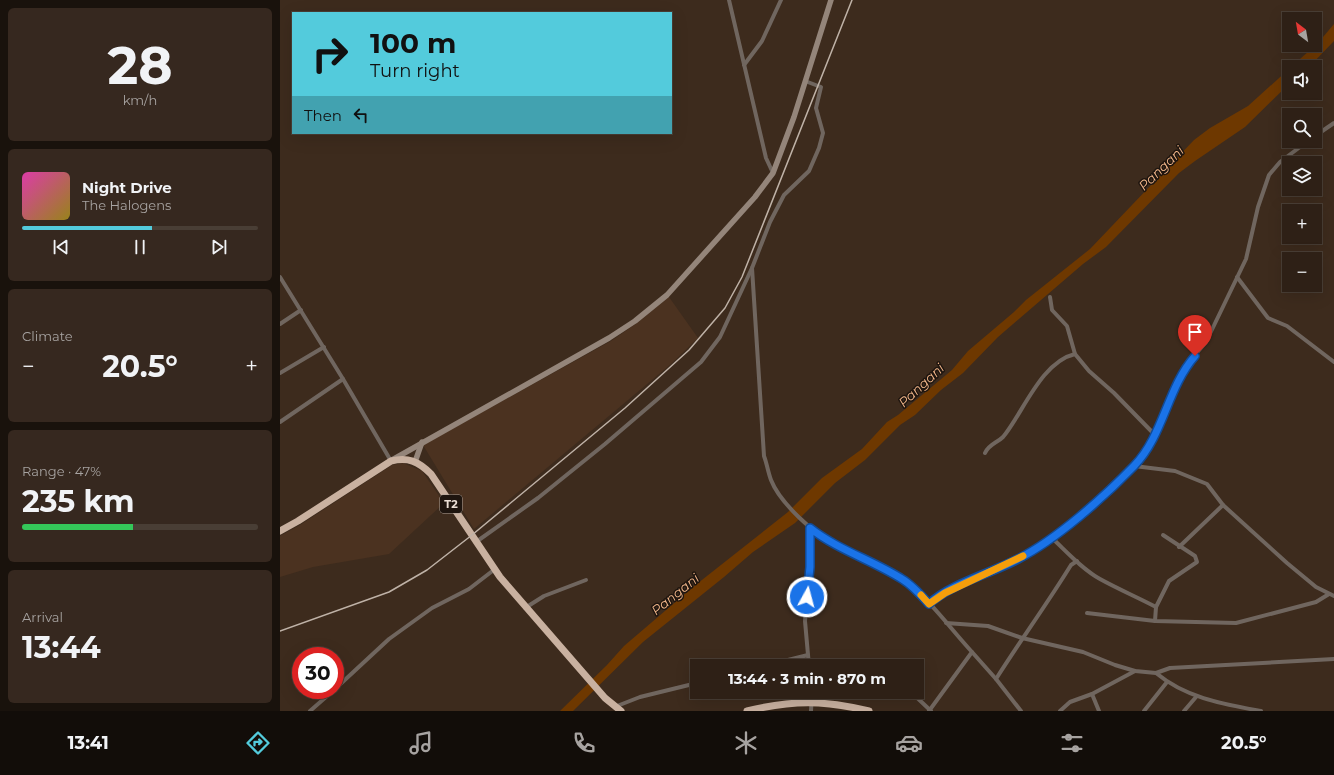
<!DOCTYPE html>
<html lang="en">
<head>
<meta charset="utf-8">
<style>
  body { margin:0; font-family:Montserrat,sans-serif; background:#36281f; color:#f1f3f6; height:100vh; display:flex; flex-direction:column; font-size:15px; white-space:nowrap }
  * { box-sizing:border-box; margin:0 }
  p { font-size:13px; color:#a7a3a1 }
  .icon { flex:none; width:22px; height:22px; fill:none; stroke:currentColor; stroke-width:2; stroke-linecap:round; stroke-linejoin:round }
  .map { position:relative; flex:1; overflow:hidden }
  .drawer { display:flex; flex-direction:column; gap:8px; padding:8px; background:#19120c; width:280px }
  .drawer>* { flex:none }
  .banner { position:absolute; left:12px; top:12px; width:380px; height:122px; border-radius:0px; box-shadow:0 4px 16px #0002,0 0 0 1px #493e35; background:#53cbdc; color:#111; overflow:hidden }
  .needle { width:26px; rotate:329deg }
  .controls { position:absolute; left:1002px; top:12px; display:grid; gap:8px }
  .controls a { display:grid; place-items:center; width:40px; height:40px; border-radius:0px; background:#2e2016; box-shadow:0 4px 16px #0002,0 0 0 1px #493e35; font-size:20px }
  .speed { position:absolute; left:12px; top:647px; display:flex; gap:8px; font-size:20px; font-weight:700; text-align:center }
  .speed>* { display:grid; place-content:center; width:52px; height:52px; border-radius:50%; background:#2e2016; box-shadow:0 4px 16px #0002,0 0 0 1px #493e35; line-height:1 }
  .speed .limit { border:6px solid #d22; background:#fff; color:#111 }
  .pin { position:absolute; display:grid; place-items:center; width:34px; height:34px; color:#fff; margin:-41px -17px; border-radius:50% 50% 50% 0; rotate:-45deg; box-shadow:0 0 4px #0007 }
  .pin .icon { rotate:45deg }
  .me { position:absolute; width:44px; margin:-22px; rotate:7deg; stroke-linejoin:round; filter:drop-shadow(0 0 3px #0008) }
  .turn { display:flex; align-items:center; gap:14px; height:84px; padding:0 12px; font-size:18px }
  .turn .icon { width:52px; height:52px; stroke-width:2.5 }
  .turn b { display:block; font-size:28px; line-height:34px }
  .then { display:flex; align-items:center; height:38px; padding:0 12px; background:#0003; gap:8px; font-size:15px }
  .big { font-size:30px; font-weight:700; line-height:1.1 }
  .drawer .widget { flex:1; display:flex; flex-direction:column; justify-content:center; gap:6px; min-width:0; padding:0 14px; border-radius:6px; background:#36281f }
  .drawer .dial { align-items:center; gap:0 }
  .dial b { font-size:52px; line-height:1 }
  .song { display:flex; align-items:center; gap:12px }
  .cover { width:48px; height:48px; border-radius:6px; background:linear-gradient(135deg,hsl(320 70% 55%),hsl(50 70% 35%)) }
  .played { height:4px; border-radius:2px; background:linear-gradient(90deg,#53cbdc 55%,#493e35 55%) }
  .keys { display:flex; justify-content:space-around; direction:ltr }
  .heat { display:flex; justify-content:space-between; align-items:center; font-size:22px; direction:ltr }
  .charge { height:6px; border-radius:3px; background:linear-gradient(90deg,#34c759 47%,#493e35 0) }
  .trip { position:absolute; left:410px; top:659px; width:234px; height:40px; border-radius:0px; background:#2e2016; box-shadow:0 4px 16px #0002,0 0 0 1px #493e35; font-weight:700; line-height:40px; text-align:center }
  .dock { display:flex; height:64px; justify-content:space-around; align-items:center; background:#120d09; color:#a7a3a1 }
  .dock .icon { width:28px; height:28px }
  .dock .selected { color:#53cbdc }
  .dock b { font-size:18px; color:#f1f3f6 }
  main { display:flex; flex:1; min-height:0 }
  .map>svg:first-child { display:block }
  .built { fill:#4b3220 }
  .water { fill:#6e3800 }
  .lines { fill:none; stroke-linecap:round; stroke-linejoin:round }
  .street { stroke:#70665f; stroke-width:4 }
  .secondary { stroke:#94857a; stroke-width:5.5 }
  .highway { stroke:#c9b1a0; stroke-width:7 }
  .rail { stroke:#bfb2a7; stroke-width:1.5 }
  .route-casing { stroke:#114b97; stroke-width:10 }
  .route { stroke:#1a73e8; stroke-width:7 }
  .slow { stroke:#f59e0b; stroke-width:7 }
  .labels { text-anchor:middle; stroke-width:3; stroke-linejoin:round; paint-order:stroke }
  .shield { fill:#1e150f; stroke:#ada29a; stroke-width:1 }
  .shield-label { font-size:11px; font-weight:bold; fill:#eaded5 }
  .water-label { font-size:13px; font-style:italic; fill:#f4b88b; stroke:#1e150f }
</style>
</head>
<body>
<main>
<section class="drawer">
<div class="widget dial"><b>28</b><p>km/h</p></div>
<div class="widget">
<div class="song"><i class="cover"></i><div><b>Night Drive</b><p>The Halogens</p></div></div>
<div class="played"></div>
<div class="keys"><svg class="icon" aria-label="previous" viewBox="0 0 24 24"><path d="M18 5L8 12l10 7zM5 5v14"/></svg><svg class="icon" aria-label="pause" viewBox="0 0 24 24"><path d="M8 5v14M16 5v14"/></svg><svg class="icon" aria-label="next" viewBox="0 0 24 24"><path d="M6 5l10 7-10 7zM19 5v14"/></svg></div>
</div>
<div class="widget"><p>Climate</p>
<div class="heat"><a>−</a><b class="big">20.5°</b><a>+</a></div>
</div>
<div class="widget"><p>Range · 47%</p><b class="big">235 km</b><div class="charge"></div></div>
<div class="widget"><p>Arrival</p><b class="big">13:44</b></div>
</section>
<div class="map">
<svg width="1054" height="711" viewBox="0 0 1054 711">
  <rect width="100%" height="100%" fill="#3d2b1d"/>
  <g class="built">
    <polygon points="389,297 418,338 391,364 194,529 143,445 331,341 357,323"/>
    <polygon points="123,463 142,471 164,503 109,554 33,567 0,577 0,536 20,525 106,469 112,465"/>
  </g>
  <g class="water">
    <polygon points="1054,24 1054,41 1029,67 1011,67 1038,43"/>
    <polygon points="1009,69 1009,84 965,127 915,161 899,173 826,247 803,264 718,337 683,373 661,390 635,415 620,425 585,460 555,483 515,523 473,552 444,577 363,642 293,711 280,711 327,665 344,646 413,587 508,512 542,478 582,449 607,422 618,415 672,370 688,351 734,312 746,300 810,249 914,140 930,128 968,106"/>
  </g>
  <g class="lines">
    <g class="street">
      <polyline points="449,0 486,158 493,173"/>
      <polyline points="464,65 482,41 501,0"/>
      <polyline points="1035,136 1054,123"/>
      <path d="M472 268 484 456C487 464 488 472 491 480 500 503 535 535 557 546 579 557 604 566 625 581 650 600 670 628 692 652L649 711"/>
      <polyline points="0,277 63,379 111,461"/>
      <polyline points="957,277 988,318 1007,326 1054,362"/>
      <polyline points="770,297 772,310 787,326 795,354 809,371 834,393 875,435"/>
      <polyline points="0,324 21,310"/>
      <polyline points="0,373 44,347"/>
      <polyline points="0,422 63,379"/>
      <path d="M705 453C709 444 717 443 723 437 743 413 761 362 795 354"/>
      <polyline points="854,466 895,471 927,484 943,505 1007,563 1036,587 1054,596"/>
      <path d="M772 538C787 552 802 569 820 579 838 589 857 597 876 607"/>
      <polyline points="196,542 258,498 325,444 421,362 440,337 472,268 490,222 504,195 529,171 539,148 543,133 536,108 541,87 525,81"/>
      <polyline points="899,547 943,505"/>
      <polyline points="649,604 665,593 738,559 772,538 830,488 862,456 884,416 899,378 905,367 926,342 966,259 978,207 989,175 1000,162 1028,141"/>
      <polyline points="245,608 264,596 306,580"/>
      <polyline points="807,613 875,621 956,623 1036,602 1049,594"/>
      <polyline points="875,621 876,607 889,581 917,562 915,556 883,535"/>
      <polyline points="666,623 708,626 742,638 803,652 835,665 855,671 876,673 890,668 1054,659"/>
      <polyline points="692,652 716,679"/>
      <polyline points="600,661 605,666"/>
      <polyline points="484,666 528,655"/>
      <polyline points="529,666 525,621 530,567 530,529"/>
      <path d="M876 673C906 698 943 704 981 711"/>
      <polyline points="55,689 109,639 152,608 189,589 215,569"/>
      <polyline points="631,692 651,711"/>
      <polyline points="812,694 819,711"/>
      <polyline points="337,706 360,697 417,683"/>
      <polyline points="30,711 54,690"/>
      <polyline points="531,711 532,692"/>
      <path d="M741 711 716 679C740 641 767 604 791 565L797 561"/>
      <polyline points="780,711 790,702 812,694 855,671"/>
      <polyline points="864,711 887,682"/>
      <polyline points="904,711 916,697"/>
    </g>
    <g class="secondary">
      <polyline points="112,460 329,338 355,321 387,295 475,197 493,173 514,117 551,0"/>
      <polyline points="135,462 142,442"/>
    </g>
    <g class="highway">
      <path d="M0 531 18 521 111 461C128 457 138 461 151 474L220 577 325 698 341 711"/>
      <path d="M467 711C512 700 544 700 589 711"/>
    </g>
    <polyline class="rail" points="0,631 109,592 147,570 192,535 345,408 409,350 445,308 462,277 572,0"/>
  </g>
  <g class="lines">
    <g class="route-casing">
      <path id="route" d="M527 597 530 567V528C558 550 592 560 622 579 632 585 641 595 649 604 670 584 712 573 738 559 777 539 823 498 854 466 884 435 887 388 915 356"/>
    </g>
    <use href="#route" class="route"/>
    <polyline class="slow" points="641,595 649,604 665,593 743,556"/>
  </g>
  <g class="labels">
    <rect class="shield" x="160" y="495" width="22" height="18" rx="3"/>
    <g class="shield-label">
      <text x="171" y="508">T2</text>
    </g>
    <g class="water-label">
      <text transform="translate(881 168) rotate(-44)" y="5">Pangani</text>
      <text transform="translate(641 385) rotate(-43)" y="5">Pangani</text>
      <text transform="translate(395 594) rotate(-39)" y="5">Pangani</text>
    </g>
  </g>
</svg>
<div class="controls">
<a><svg class="needle" viewBox="-14 -14 28 28"><path d="M0-13l5 13h-10z" fill="#e53935"/><path d="M0 13l5-13h-10z" fill="#a7a3a1"/></svg></a>
<a><svg class="icon" aria-label="sound" viewBox="0 0 24 24"><path d="M4 9h4l5-4v14l-5-4H4zM17 9q2 3 0 6"/></svg></a>
<a><svg class="icon" aria-label="search" viewBox="0 0 24 24"><circle cx="10" cy="10" r="6"/><path d="M15 15l6 6"/></svg></a>
<a><svg class="icon" aria-label="layers" viewBox="0 0 24 24"><path d="M12 4l9 5-9 5-9-5zM3 14l9 5 9-5"/></svg></a>
<a>+</a>
<a>−</a>
</div>
<div class="speed"><div class="limit">30</div></div>
<div class="pin" style="left:915px;top:356px;background:#d93025"><svg class="icon" aria-label="arrive" viewBox="0 0 24 24"><path d="M6 21V4h12l-3 4 3 4H6"/></svg></div>
<svg class="me" style="left:527px;top:597px" viewBox="-20 -20 40 40"><circle r="17" fill="#1a73e8" stroke="#fff" stroke-width="3"/><path d="M0-11L8 9 0 5-8 9z" fill="#fff"/></svg>
<div class="trip">13:44 · 3 min · 870 m</div>
<div class="banner">
<div class="turn"><svg class="icon" aria-label="right" viewBox="0 0 24 24"><path d="M7 20v-9h11M14 6l5 5-5 5"/></svg><div><b>100 m</b>Turn right</div></div>
<div class="then">Then<svg class="icon" aria-label="left" viewBox="0 0 24 24"><path d="M17 20v-9H6M10 6l-5 5 5 5"/></svg></div>
</div>
</div>
</main>
<nav class="dock">
<b>13:41</b>
<svg class="icon selected" aria-label="directions" viewBox="0 0 24 24"><path d="M12 3l9 9-9 9-9-9zM9 14v-3h6M13 9l2 2-2 2"/></svg>
<svg class="icon" aria-label="music" viewBox="0 0 24 24"><path d="M9 18V5l10-2v13"/><circle cx="6" cy="18" r="3"/><circle cx="16" cy="16" r="3"/></svg>
<svg class="icon" aria-label="phone" viewBox="0 0 24 24"><path d="M5 4h4l2 5-3 2q2 4 5 5l2-3 5 2v4C11 20 4 13 5 4z"/></svg>
<svg class="icon" aria-label="climate" viewBox="0 0 24 24"><path d="M12 3v18M4 7l16 10M4 17L20 7"/></svg>
<svg class="icon" aria-label="car" viewBox="0 0 24 24"><path d="M5 17H2v-5l4-1 3-4h7l3 4 3 1v5h-3M9 17h6M6 11h13"/><circle cx="7" cy="17" r="2"/><circle cx="17" cy="17" r="2"/></svg>
<svg class="icon" aria-label="filters" viewBox="0 0 24 24"><path d="M4 7h16M4 17h16"/><circle cx="9" cy="7" r="2"/><circle cx="15" cy="17" r="2"/></svg>
<b>20.5°</b>
</nav>
</body>
</html>
